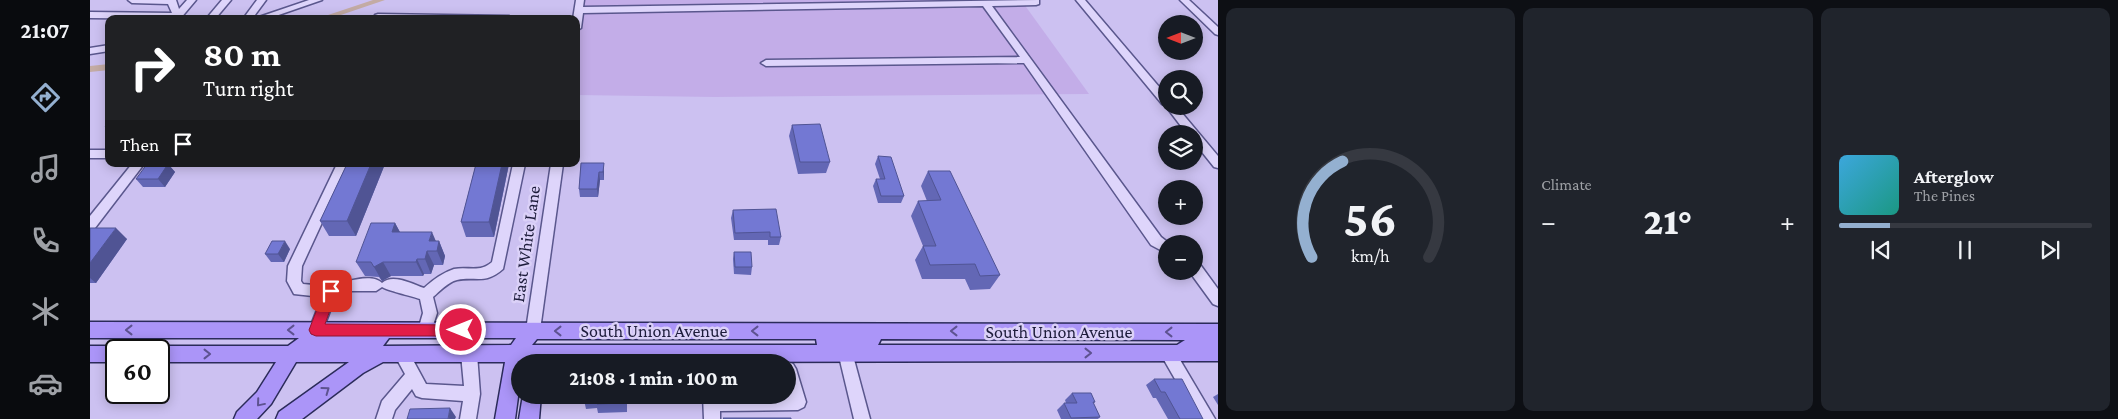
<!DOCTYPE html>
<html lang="en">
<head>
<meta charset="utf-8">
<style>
  body { margin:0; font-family:"Crimson Pro",serif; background:#20242c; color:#f1f3f6; height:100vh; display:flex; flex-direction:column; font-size:19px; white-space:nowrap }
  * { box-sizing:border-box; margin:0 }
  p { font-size:16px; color:#9ea1a6 }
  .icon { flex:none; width:28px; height:28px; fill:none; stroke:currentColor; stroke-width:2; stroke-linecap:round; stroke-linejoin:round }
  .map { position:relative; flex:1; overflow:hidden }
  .sheet { display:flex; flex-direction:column; gap:8px; padding:8px; background:#0d0f14; width:900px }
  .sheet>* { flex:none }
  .hud { position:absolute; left:15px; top:15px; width:475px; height:152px; border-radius:10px; box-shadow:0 2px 12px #0003; background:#202124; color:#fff; overflow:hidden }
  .needle { width:32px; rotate:270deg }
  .tools { position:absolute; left:1068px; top:15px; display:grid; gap:10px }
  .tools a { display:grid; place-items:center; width:45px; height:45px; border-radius:50%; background:#171b24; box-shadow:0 2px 12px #0003; font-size:25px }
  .speed { position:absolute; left:15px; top:339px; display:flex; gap:10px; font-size:25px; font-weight:700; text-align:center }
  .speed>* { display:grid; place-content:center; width:65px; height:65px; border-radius:50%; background:#171b24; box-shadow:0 2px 12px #0003; line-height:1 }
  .speed .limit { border:2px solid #111; border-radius:8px; background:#fff; color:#111 }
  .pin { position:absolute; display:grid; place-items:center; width:42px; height:42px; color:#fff; margin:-21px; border-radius:10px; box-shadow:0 2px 8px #0006 }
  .me { position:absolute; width:55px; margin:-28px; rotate:270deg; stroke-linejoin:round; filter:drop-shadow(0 0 4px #0008) }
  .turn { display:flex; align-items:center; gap:18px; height:105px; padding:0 15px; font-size:22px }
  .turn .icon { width:65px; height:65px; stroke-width:2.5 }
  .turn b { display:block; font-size:35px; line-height:42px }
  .then { display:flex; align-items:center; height:48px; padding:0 15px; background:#0003; gap:10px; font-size:19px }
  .big { font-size:38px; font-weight:800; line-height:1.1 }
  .sheet .card { flex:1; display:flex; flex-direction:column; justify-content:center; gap:8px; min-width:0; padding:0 18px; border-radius:10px; background:#20242c }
  .sheet .dial { align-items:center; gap:0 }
  .dial svg { height:130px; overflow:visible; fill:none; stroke:#363941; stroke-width:7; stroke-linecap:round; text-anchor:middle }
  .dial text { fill:#f1f3f6; stroke:none }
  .song { display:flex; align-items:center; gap:15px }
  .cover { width:60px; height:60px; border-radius:8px; background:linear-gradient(135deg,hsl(200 70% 55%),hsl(170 70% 35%)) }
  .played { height:5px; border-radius:2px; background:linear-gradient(90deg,#94b0d0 20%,#363941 20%) }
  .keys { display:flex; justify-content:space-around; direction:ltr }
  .heat { display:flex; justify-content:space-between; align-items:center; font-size:28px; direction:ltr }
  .sheet .tiles { flex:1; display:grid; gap:8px; grid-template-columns:repeat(3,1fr) }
  .trip { position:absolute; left:421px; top:354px; width:285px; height:50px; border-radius:25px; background:#171b24; box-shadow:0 2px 12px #0003; font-weight:800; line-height:50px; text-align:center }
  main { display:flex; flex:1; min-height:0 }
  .dock { display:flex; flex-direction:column; width:90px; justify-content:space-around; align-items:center; background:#090b0e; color:#9ea1a6 }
  .dock .icon { width:35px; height:35px }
  .dock .active { color:#94b0d0 }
  .dock b { font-size:22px; color:#f1f3f6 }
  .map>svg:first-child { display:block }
  .farmland { fill:#c3ade8 }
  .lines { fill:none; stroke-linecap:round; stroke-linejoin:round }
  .canal { fill:#c3aba4; fill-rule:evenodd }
  .minor-casing { stroke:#5a578d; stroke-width:3 }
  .major-casing { stroke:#2b2b5a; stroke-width:3 }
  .minor { fill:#ded5fb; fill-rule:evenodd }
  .major { fill:#ab95f8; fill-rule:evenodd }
  .wall { fill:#6367b5 }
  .shaded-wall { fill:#505494 }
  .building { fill:#7378d3; stroke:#505494 }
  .oneway { stroke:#5d5290 }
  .route { fill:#e11d48; stroke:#92132f }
  .labels { text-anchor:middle; stroke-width:5; stroke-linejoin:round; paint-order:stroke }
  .street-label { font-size:18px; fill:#1d1c3b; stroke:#dbd1f8 }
</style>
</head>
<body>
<main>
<nav class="dock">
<b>21:07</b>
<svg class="icon active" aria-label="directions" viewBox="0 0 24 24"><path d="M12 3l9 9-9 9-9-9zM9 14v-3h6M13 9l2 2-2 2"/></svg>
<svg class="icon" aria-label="music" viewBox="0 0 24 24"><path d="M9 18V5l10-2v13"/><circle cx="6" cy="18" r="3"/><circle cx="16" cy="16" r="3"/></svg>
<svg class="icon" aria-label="phone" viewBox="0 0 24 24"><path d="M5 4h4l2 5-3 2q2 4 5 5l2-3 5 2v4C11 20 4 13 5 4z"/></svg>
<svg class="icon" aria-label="climate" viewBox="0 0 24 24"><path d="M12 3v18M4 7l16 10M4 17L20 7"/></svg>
<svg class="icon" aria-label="car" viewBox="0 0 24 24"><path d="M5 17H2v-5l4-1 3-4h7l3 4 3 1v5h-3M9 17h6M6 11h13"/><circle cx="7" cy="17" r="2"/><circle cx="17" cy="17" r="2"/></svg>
</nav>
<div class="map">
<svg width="1128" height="419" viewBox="0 0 1128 419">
  <rect width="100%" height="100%" fill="#ccc1f1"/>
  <polygon class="farmland" points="490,0 931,0 999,94 625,97 486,95 486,19"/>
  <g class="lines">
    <g class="canal">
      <polygon points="283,0 295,0 239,19 226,19"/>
      <polygon points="19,64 19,70 0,72 0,66"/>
    </g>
    <g class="minor-casing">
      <g id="minor">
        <polygon points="38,0 86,0 89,9 97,0 106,0 90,19 0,18 0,12 82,13 78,4 42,3"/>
        <polygon points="132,0 141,0 125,19 116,19"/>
        <polygon points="167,0 176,0 162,19 153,19"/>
        <polygon points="219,0 232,0 177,19 163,19"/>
        <polygon points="486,0 494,0 493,7 949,0 949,4 946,5 902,6 1071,237 1080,244 1076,244 1076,253 1061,245 934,63 676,66 671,63 676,60 930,57 893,6 493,13 491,28 486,31 486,19 483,19"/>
        <polygon points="986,0 995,0 1076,95 1076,106 1086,106 1128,156 1128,168 1124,167 1104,142 1104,134 1097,134 1075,105 1072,104"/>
        <polygon points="1090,0 1099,0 1128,27 1128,35 1125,34"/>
        <polygon points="288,14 419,16 423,19 285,19 285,15"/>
        <polygon points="19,45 19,51 0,54 0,48"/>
        <rect x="0" y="150" width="19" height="8"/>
        <polygon points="42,164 54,164 5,228 0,230 0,216"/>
        <path d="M247 164H259L212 266 211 281 213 284C222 285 233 286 242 285 254 283 281 272 292 283 302 273 323 284 334 288 343 280 352 273 364 269 378 266 390 273 402 262L423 164H435L413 269C395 285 386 276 367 280 358 282 350 291 343 297L347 313 340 335 335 336 330 335 328 330 333 313 330 299C321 296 296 290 292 287L286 291H259L246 295 231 335 226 336 221 335 219 330 232 297 204 294 197 281 198 266Z"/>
        <polygon points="461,164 473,164 450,330 448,335 443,336 438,335 436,330"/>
        <polygon points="1104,262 1109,263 1128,289 1128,306 1123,304 1099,271 1104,271"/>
        <polygon points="755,345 760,347 762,352 780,419 764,419 748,352 750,347"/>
        <polygon points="1078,346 1083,348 1125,419 1108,419 1070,353 1073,348"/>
        <polygon points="312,347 317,349 336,384 374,386 371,354 374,349 379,347 384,349 387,354 390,394 386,419 370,419 373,401 332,398 326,396 322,389 305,410 302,419 286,419 292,401 315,374 304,354 307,349"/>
        <polygon points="697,362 698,362 703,364 706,369 716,402 714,407 708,410 630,411 630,419 614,419 613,395 698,395"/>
      </g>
    </g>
    <g class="major-casing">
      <g id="major">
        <path d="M0 322 1128 324V361L433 362H430V382L425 419H405L415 362H293L273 373 212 419H186L189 412 259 362H206L181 404 167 419H144L147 412 167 392 186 362H69V350H62L63 348 69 346H198L209 338H0ZM299 338H426L421 345 293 346ZM447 339H726L727 345H442ZM791 339 1095 340 1087 345H788Z"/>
        <polygon points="0,346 26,346 33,350 26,350 26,362 0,362"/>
        <polygon points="433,395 451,395 449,419 429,419"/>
      </g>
    </g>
    <use href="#minor" class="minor"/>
    <use href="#major" class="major"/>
  </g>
  <g class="wall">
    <polygon points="702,125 740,162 736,173 708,174 699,136"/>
    <polygon points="788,156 814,196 811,203 788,203 783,186 786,179 790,179 785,164"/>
    <polygon points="491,163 514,171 514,180 510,180 508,197 490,197 489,189"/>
    <polygon points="78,164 85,172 75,187 53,187 46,179"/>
    <polygon points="257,164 295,164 266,236 239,236 230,221"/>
    <polygon points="386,164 419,164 404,237 376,237 371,222"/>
    <polygon points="838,171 910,275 900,289 880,290 875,279 832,279 825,260 833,246 821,216 828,201 837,201 831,186"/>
    <polygon points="643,210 691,237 689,245 678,245 678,240 644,240 641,218"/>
    <polygon points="305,223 310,232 346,241 349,241 355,256 353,265 344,265 341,274 334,274 333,276 301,276 292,281 289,277 275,276 266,262"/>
    <polygon points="0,228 37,239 6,283 0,283"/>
    <polygon points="200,249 194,262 181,262 175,254"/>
    <polygon points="644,252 662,267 661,275 644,274 643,259"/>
    <polygon points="1064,379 1113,419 1078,419 1066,398 1063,398 1056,385"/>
    <polygon points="982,393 1005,402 1003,404 1010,417 1008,419 971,419 967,410 974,403 976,403 975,400"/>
    <polygon points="1128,394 1128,405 1123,397"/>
    <polygon points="537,395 537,412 508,413 507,408 496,409 494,400"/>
  </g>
  <g class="shaded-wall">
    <polygon points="514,163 514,180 513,172"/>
    <polygon points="78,164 85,172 75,187 68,179"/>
    <polygon points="281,164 295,164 266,236 257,221"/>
    <polygon points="412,164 419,164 404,237 399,222"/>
    <polygon points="509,172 510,180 508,197 507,189"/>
    <polygon points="305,223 313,238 302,232"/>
    <polygon points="26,228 37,239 6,283 0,278 0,263"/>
    <polygon points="342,232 348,246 349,241 355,256 353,265 347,251 339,241"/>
    <polygon points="195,241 200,249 194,262 188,254"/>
    <polygon points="337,251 344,265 341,274 335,259"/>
    <polygon points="327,259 334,274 333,276 326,262"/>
    <polygon points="293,262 301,276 292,281 284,267"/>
    <polygon points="360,408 366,417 365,419 358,419"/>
  </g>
  <g class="building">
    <polygon points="19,122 19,127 15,127"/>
    <polygon points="730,124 740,162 710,162 702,125"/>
    <polygon points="788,156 801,157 814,196 791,196 786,179 795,179"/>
    <polygon points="491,163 514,163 513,172 509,172 507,189 489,189"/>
    <polygon points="57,164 78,164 68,179 46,179"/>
    <polygon points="257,164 281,164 257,221 230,221"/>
    <polygon points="386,164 412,164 399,222 371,222"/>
    <polygon points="838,171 860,171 910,275 890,276 885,264 840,265 833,246 846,246 828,201 851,200"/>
    <polygon points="686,209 691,237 680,237 680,232 645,233 643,210"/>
    <polygon points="281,223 305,223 302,232 342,232 339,241 349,241 347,251 337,251 335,259 327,259 326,262 293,262 284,267 281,262 266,262"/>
    <polygon points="0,228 26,228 0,263"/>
    <polygon points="182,241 195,241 188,254 175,254"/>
    <polygon points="644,252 661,252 662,267 645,267"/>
    <polygon points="1064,379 1092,379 1113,419 1090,419 1075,392 1071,392"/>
    <polygon points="982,393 1001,393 1005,402 1003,402 1010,417 981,418 974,403 987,403"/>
    <polygon points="494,395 536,395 536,403 507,404 507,399 494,400"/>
    <polygon points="360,408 358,419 317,419 320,409"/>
    <polygon points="633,418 701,418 701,419 634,419"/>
  </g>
  <defs><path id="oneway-chevron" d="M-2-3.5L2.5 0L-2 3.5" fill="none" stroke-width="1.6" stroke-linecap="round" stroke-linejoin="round" transform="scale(1.25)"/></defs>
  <g class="oneway">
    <use href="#oneway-chevron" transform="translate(39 330) rotate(180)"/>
    <use href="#oneway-chevron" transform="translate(201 330) rotate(180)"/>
    <use href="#oneway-chevron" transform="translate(468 331) rotate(-180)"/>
    <use href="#oneway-chevron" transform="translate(665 331) rotate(-180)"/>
    <use href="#oneway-chevron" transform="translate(864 331) rotate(-180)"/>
    <use href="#oneway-chevron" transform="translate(1079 332) rotate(-180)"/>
    <use href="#oneway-chevron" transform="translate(998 353)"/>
    <use href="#oneway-chevron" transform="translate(117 354)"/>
    <use href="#oneway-chevron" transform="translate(236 390) rotate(-36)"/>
    <use href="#oneway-chevron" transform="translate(170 403) rotate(130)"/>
  </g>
  <polygon class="route" points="241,286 247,291 235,324 371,325 376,326 378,330 376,335 371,336 226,336 221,334 219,330 234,291"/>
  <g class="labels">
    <g class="street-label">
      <text transform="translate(436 244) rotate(-82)" y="6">East White Lane</text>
      <text x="564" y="337">South Union Avenue</text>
      <text x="969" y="338">South Union Avenue</text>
    </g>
  </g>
</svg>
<div class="tools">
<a><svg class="needle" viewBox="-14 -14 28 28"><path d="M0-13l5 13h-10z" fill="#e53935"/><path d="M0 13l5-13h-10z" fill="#9ea1a6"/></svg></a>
<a><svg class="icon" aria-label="search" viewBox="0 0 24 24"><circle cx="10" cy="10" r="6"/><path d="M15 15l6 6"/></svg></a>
<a><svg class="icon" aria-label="layers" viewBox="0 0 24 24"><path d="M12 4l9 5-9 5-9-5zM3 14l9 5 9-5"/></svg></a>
<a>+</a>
<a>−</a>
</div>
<div class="speed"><div class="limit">60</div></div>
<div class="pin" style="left:241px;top:291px;background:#d93025"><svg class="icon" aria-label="arrive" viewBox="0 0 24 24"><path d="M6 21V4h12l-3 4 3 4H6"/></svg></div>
<svg class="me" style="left:371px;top:330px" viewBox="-20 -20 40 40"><circle r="17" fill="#e11d48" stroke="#fff" stroke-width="3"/><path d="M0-11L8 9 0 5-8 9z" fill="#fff"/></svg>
<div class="trip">21:08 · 1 min · 100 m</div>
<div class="hud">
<div class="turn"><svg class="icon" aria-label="right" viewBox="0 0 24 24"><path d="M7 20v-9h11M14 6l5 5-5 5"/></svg><div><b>80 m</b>Turn right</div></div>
<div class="then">Then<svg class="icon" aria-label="arrive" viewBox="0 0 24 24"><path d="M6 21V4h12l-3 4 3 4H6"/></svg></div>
</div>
</div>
<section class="sheet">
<div class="tiles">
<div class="card dial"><svg viewBox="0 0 100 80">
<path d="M14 69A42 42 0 1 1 86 69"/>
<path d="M14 69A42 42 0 0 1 33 10" stroke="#94b0d0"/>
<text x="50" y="56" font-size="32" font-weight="700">56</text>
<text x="50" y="72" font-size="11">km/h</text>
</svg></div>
<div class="card"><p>Climate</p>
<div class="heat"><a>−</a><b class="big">21°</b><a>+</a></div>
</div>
<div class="card">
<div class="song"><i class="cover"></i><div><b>Afterglow</b><p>The Pines</p></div></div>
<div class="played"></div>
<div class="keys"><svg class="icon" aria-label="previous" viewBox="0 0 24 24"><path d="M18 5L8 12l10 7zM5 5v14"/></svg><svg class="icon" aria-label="pause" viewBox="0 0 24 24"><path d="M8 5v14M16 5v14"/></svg><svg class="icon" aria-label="next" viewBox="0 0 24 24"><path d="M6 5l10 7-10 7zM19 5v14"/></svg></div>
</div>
</div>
</section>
</main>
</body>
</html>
